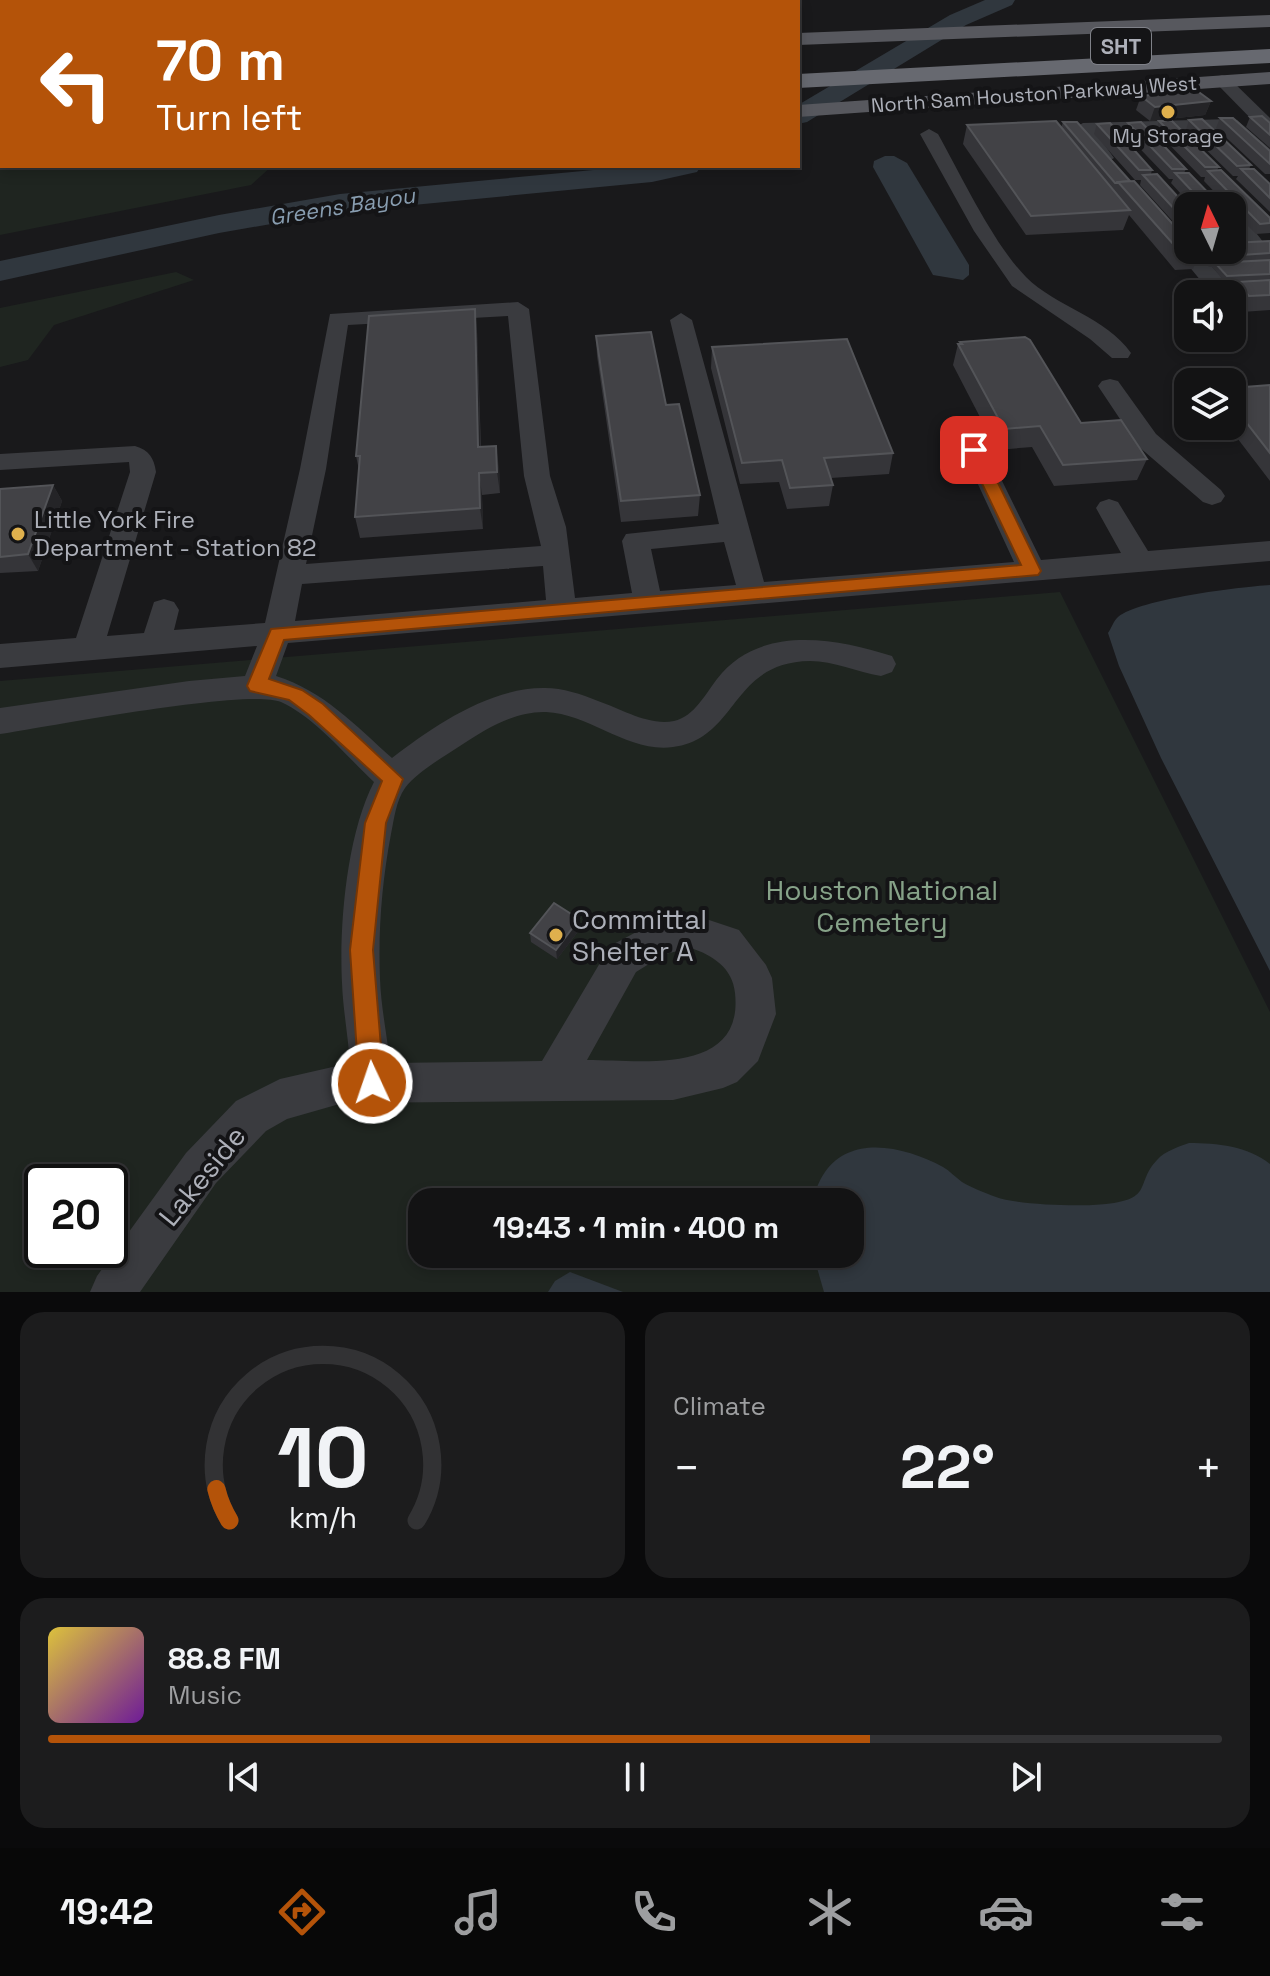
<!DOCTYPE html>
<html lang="en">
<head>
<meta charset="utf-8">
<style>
  body { margin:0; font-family:"Space Grotesk",sans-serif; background:#1c1c1d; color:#f1f3f6; height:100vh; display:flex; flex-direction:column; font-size:30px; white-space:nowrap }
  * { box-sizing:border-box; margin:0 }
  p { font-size:26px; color:#9d9ea0 }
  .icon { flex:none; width:44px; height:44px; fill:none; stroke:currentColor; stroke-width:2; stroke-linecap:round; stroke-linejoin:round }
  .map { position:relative; height:1292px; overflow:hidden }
  .panel { display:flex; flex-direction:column; gap:20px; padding:20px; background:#0a0a0b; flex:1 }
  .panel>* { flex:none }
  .hud { position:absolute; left:0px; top:0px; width:800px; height:168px; box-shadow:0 4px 12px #0003,0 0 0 2px #323234; background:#b45309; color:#fff; overflow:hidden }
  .needle { width:52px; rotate:355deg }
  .fabs { position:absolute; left:1174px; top:192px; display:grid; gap:16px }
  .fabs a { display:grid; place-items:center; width:72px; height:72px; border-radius:16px; background:#131314; box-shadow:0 4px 12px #0003,0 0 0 2px #323234; font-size:40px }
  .speed { position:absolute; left:24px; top:1164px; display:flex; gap:16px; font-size:40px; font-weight:700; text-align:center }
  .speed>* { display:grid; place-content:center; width:104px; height:104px; border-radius:50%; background:#131314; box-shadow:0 4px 12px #0003,0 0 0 2px #323234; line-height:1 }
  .speed .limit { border:4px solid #111; border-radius:12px; background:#fff; color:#111 }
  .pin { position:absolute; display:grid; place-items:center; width:68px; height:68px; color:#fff; margin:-34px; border-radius:16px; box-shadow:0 4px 12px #0006 }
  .me { position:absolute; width:88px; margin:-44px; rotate:357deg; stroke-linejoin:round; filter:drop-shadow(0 0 6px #0008) }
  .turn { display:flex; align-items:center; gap:28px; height:168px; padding:0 24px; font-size:36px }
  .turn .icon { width:104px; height:104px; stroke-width:2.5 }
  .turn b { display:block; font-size:56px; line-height:68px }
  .big { font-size:60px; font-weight:600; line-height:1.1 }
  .panel .card { flex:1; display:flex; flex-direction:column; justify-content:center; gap:12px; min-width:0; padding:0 28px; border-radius:24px; background:#1c1c1d }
  .panel .dial { align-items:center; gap:0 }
  .dial svg { height:208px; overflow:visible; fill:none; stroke:#323234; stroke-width:7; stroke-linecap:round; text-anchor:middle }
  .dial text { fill:#f1f3f6; stroke:none }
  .song { display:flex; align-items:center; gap:24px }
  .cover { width:96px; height:96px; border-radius:12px; background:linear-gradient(135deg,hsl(50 70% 55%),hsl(280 70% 35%)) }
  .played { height:8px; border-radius:4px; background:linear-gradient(90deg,#b45309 70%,#323234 70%) }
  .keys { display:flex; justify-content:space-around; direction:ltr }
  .heat { display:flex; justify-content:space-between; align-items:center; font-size:44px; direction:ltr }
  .panel .tiles { flex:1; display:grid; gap:20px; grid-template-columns:1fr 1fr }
  .card:last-child { grid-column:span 2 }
  .trip { position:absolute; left:408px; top:1188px; width:456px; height:80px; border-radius:24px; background:#131314; box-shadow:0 4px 12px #0003,0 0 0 2px #323234; font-weight:600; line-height:80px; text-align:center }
  .tabs { display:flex; height:128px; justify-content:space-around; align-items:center; background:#080808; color:#9d9ea0 }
  .tabs .icon { width:56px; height:56px }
  .tabs .active { color:#b45309 }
  .tabs b { font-size:36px; color:#f1f3f6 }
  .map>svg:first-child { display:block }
  .green { fill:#1f2520; fill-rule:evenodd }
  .water { fill:#30373e }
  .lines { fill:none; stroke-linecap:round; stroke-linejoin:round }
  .river { fill:#30373e; fill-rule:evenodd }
  .minor { fill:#3a3b3f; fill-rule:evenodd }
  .major { fill:#57585e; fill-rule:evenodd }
  .highway { fill:#676970; fill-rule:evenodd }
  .wall { fill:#353539 }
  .shaded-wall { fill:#242427 }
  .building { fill:#424246; stroke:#535458; stroke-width:2 }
  .route { fill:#b45309; stroke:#753606; stroke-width:2 }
  .poi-dot { fill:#dfb04d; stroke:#141416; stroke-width:3 }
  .labels { text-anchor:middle; stroke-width:8; stroke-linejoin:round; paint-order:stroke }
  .far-street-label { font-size:20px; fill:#adb0b9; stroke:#141416 }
  .far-poi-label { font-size:20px; fill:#adb0b9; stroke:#141416 }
  .shield { fill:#141416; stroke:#7f8188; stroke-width:2 }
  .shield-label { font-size:22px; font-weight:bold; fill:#adb0b9 }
  .far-water-label { font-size:22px; font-style:italic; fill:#889db0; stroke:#141416 }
  .poi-label { font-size:24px; fill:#adb0b9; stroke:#141416; text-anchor:start }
  .near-park-label { font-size:28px; fill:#86a288; stroke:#141416 }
  .near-poi-label { font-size:28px; fill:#adb0b9; stroke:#141416; text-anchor:start }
  .near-street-label { font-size:28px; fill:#adb0b9; stroke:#141416 }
</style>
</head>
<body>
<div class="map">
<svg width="1270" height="1292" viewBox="0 0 1270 1292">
  <rect width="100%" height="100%" fill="#19191b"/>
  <g class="green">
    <polygon points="95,166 272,166 251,185 0,235 0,170"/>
    <polygon points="176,272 194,280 54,325 28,360 0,367 0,308"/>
    <path d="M1060 592 1270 1012V1292H0V681ZM42 1182H110V1250H42ZM422 1202H850V1254H422Z"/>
  </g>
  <g class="water">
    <polygon points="885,156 894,156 907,163 969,265 969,275 963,280 933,275 873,167 874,161"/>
    <path d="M1270 585V971L1161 758 1119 666 1108 633C1111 629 1114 620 1118 617 1140 599 1239 587 1270 585Z"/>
    <path d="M1189 1143C1217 1143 1248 1146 1270 1164V1292H824L813 1254H850V1202L811 1200C816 1191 819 1180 825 1172 853 1133 907 1148 943 1167 950 1171 955 1177 962 1182 972 1188 985 1193 996 1197 1018 1205 1081 1207 1106 1204 1154 1199 1135 1183 1157 1160 1165 1151 1178 1147 1189 1143Z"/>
    <polygon points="570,1272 623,1292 548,1292 555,1281"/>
  </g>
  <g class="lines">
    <g class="river">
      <polygon points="985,0 1015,0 1012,5 966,25 807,122 798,124 798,105 950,15"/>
      <polygon points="636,166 701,166 697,172 652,182 340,212 219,233 0,281 0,261 219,215 340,194"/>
    </g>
    <g class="minor">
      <polygon points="7,0 22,0 6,2"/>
      <polygon points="1222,75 1228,77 1270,118 1270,133 1264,132 1216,83 1216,77"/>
      <polygon points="1231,119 1237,120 1270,149 1270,163 1264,162 1227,129 1096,133 1114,158 1105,163 1099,162 1074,128 1083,123"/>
      <path d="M929 129 938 134C961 175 994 245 1026 277 1056 307 1106 317 1131 353L1128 358H1112L1090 339 1012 286 974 231 920 134Z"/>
      <path d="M1232 215C1244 218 1256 232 1263 242L1260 246H1246L1232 232Z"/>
      <polygon points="1169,224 1176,226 1188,239 1188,250 1197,250 1225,281 1270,279 1270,291 1211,293 1159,230"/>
      <path d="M518 302 529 309 550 476 566 527 575 598 632 593 622 541 626 534 719 524 670 320 681 313 692 320 764 582 1014 562 951 426 954 421H972L975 426 1041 560 1121 553 1096 508 1100 502 1109 499 1118 502 1148 551 1270 541V561L288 643 276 676C324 691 356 726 392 758 433 726 491 687 545 688 563 688 581 694 598 701 622 709 648 726 674 721 694 717 706 693 717 679 759 624 835 638 892 656L896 664 892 672 881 676C857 672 834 661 810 661 730 662 739 738 673 747 628 753 590 714 546 712 516 711 487 728 463 744 444 757 419 770 405 788 396 801 394 819 391 834 382 881 378 931 380 979 381 1007 387 1035 390 1063L542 1061 610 946 657 921 691 914 739 930 766 965 772 978 776 1014 758 1061 737 1082 723 1088 673 1100 343 1103 287 1119 266 1131 216 1183 140 1292H90L97 1276 186 1153 236 1101 280 1079 350 1063C348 1036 343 1009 342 983 339 924 347 834 374 782 346 756 316 718 281 702 247 688 48 727 0 734V708L189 681 245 676 257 646 0 668V644L76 638 130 472 129 462 0 470V454L135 446C149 450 154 458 156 472L107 636 144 633 154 602 164 599 174 602 179 610 174 630 265 623 300 469 330 314ZM508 316 524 476 541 546 306 564 326 469 348 325ZM724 542 736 585 660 591 651 549ZM543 566 546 600 295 621 302 584ZM691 948C712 955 733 968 735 993 744 1076 642 1060 587 1060L636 972 665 954Z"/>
      <polygon points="1110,379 1118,381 1156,434 1221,490 1225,496 1221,502 1212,505 1203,502 1138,446 1098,386 1102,381"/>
    </g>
    <g class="major">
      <polygon points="1270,15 1270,27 798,45 798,33"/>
      <rect x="0" y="67" width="2" height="13"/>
      <polygon points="1270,72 1270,84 798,117 798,105"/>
      <polygon points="2,112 2,128 0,129 0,113"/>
      <polygon points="0,156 2,166 10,168 0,170"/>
    </g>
    <g class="highway">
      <polygon points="1270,49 1270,63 798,88 798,74"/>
      <rect x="0" y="99" width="2" height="14"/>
    </g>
  </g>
  <g class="wall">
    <polygon points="357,0 381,0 380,2 357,2"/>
    <polygon points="1141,96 1211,101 1205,115 1150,121 1136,110"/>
    <polygon points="1250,117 1270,123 1270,148 1246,127"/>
    <polygon points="1220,118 1270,151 1270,174 1265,174 1216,128"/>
    <polygon points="1189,120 1251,165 1249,169 1270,184 1270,212 1236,179 1238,176 1233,176 1186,130"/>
    <polygon points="1159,121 1219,167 1217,170 1270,218 1270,233 1256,234 1232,210 1232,206 1228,206 1204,181 1205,177 1201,177 1156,131"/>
    <polygon points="1063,122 1130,181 1199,253 1201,250 1232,250 1270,241 1270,279 1225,282 1213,268 1213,267 1209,267 1198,255 1193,269 1175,270 1129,215 1123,230 1026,235 963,144 967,125 1061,128"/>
    <polygon points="1128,123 1186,169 1184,173 1221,206 1192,206 1171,183 1173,179 1169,179 1125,133"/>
    <polygon points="1097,124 1152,170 1151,174 1188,208 1188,238 1140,185 1141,180 1135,180 1094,134"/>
    <polygon points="1232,217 1240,226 1236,236 1232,236"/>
    <polygon points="1270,280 1270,310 1242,312 1232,301 1232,294 1231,294 1236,282"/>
    <polygon points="477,330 481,447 499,467 500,493 482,495 483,529 360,538 355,517 359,470 356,456"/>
    <polygon points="596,336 666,405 700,495 698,516 621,522 597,356"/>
    <polygon points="960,342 1081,423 1147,459 1137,480 1054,486 1032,447 997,450 953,365 958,344 960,344"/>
    <polygon points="712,347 893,453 889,474 831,478 833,485 829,506 787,509 779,482 740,484 711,368"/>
    <polygon points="1270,385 1270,481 1228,426 1232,426 1232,388"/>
    <polygon points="53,485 62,501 38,571 0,573 0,489"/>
    <polygon points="580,929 557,959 531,942 530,933"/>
  </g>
  <g class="shaded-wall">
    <rect x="388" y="0" width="21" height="2"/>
    <polygon points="1211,101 1205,115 1150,121 1155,107"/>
    <polygon points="475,309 477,330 481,468 478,447"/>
    <polygon points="496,446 499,467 500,493 497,472"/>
    <polygon points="479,473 482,495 483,529 480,508"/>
    <polygon points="53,485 62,501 38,571 28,554"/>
    <polygon points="579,919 580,929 557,959 556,950"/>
  </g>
  <g class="building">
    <polygon points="46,0 57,0 62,2 40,2"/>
    <polygon points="174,0 197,0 191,2 179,2"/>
    <polygon points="202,0 223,0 220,2 199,2"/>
    <polygon points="230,0 251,0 250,2 230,2"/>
    <polygon points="257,0 276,0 275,2 256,2"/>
    <polygon points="285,0 304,0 303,2 284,2"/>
    <polygon points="307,0 327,0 306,2"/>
    <polygon points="331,0 352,0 352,1 331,2"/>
    <polygon points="1196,90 1211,101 1155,107 1141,96"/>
    <polygon points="1262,116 1270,123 1270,135 1250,117"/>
    <polygon points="1220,118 1233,118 1270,151 1270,164"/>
    <polygon points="1202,119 1251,165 1237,166 1189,120"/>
    <polygon points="1056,121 1130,210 1031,216 967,125"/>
    <polygon points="1159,121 1172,121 1219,167 1205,167"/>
    <polygon points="1063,122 1077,122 1130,181 1118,182 1119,183 1115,183"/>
    <polygon points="1141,122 1186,169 1172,169 1128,123"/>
    <polygon points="1110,123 1152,170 1139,170 1097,124"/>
    <polygon points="1241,169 1254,169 1270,184 1270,198"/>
    <polygon points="1221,170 1270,218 1270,223 1260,224 1208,171"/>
    <polygon points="1175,173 1189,173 1221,206 1206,206"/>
    <polygon points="1157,174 1188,208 1188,224 1143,175"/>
    <polygon points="1134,181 1188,241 1188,250 1196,250 1199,253 1182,254 1118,182"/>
    <polygon points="1232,217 1240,226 1232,226"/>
    <polygon points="1270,241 1270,253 1213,257 1207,250 1232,250 1232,243"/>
    <polygon points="1270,260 1270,274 1227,276 1215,263"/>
    <polygon points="1270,280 1270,295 1249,296 1236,282"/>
    <polygon points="475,309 478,447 496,446 497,472 479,473 480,508 355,517 360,456 356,456 369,316"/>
    <polygon points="651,332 666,405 679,404 700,495 621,501 596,336"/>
    <polygon points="1025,337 1030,340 1081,423 1121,420 1147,459 1063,465 1040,426 1004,429 958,344 962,344 960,342"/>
    <polygon points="847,339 893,453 824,458 833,485 790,488 782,460 742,463 712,347"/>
    <polygon points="1270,385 1270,453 1232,404 1232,388"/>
    <polygon points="53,485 28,554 0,557 0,489"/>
    <polygon points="554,903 579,919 556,950 530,933"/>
  </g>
  <polygon class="route" points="974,446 982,450 1041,571 1038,575 284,640 269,679 302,690 323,704 403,779 386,823 373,950 384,1083 381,1092 372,1095 363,1092 359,1083 350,950 365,823 382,781 309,715 289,700 250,691 247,686 271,629 1021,565 966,450"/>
  <g class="poi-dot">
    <circle cx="1168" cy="112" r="8"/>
    <circle cx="18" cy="534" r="8"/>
    <circle cx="556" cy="935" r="8"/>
  </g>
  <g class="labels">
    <g class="far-street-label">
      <text transform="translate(1034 94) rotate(-4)" y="7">North Sam Houston Parkway West</text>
    </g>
    <g class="far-poi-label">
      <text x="1168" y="143">My Storage</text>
    </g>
    <rect class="shield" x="1091" y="28" width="60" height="36" rx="6"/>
    <g class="shield-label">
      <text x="1121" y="54">SHT</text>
    </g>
    <g class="far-water-label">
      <text transform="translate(342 206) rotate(-9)" y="8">Greens Bayou</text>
    </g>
    <g class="poi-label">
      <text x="34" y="528">Little York Fire<tspan x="34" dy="28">Department - Station 82</tspan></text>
    </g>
    <g class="near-park-label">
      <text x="882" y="900">Houston National<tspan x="882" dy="32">Cemetery</tspan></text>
    </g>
    <g class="near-poi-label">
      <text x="572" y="929">Committal<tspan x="572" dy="32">Shelter A</tspan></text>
    </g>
    <g class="near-street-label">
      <text transform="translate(202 1176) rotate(-51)" y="10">Lakeside</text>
    </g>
  </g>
</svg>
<div class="fabs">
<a><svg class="needle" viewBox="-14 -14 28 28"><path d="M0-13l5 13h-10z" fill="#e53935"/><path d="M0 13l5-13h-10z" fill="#9d9ea0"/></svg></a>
<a><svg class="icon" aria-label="sound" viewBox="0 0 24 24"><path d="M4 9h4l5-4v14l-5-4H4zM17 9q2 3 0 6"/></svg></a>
<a><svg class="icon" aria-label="layers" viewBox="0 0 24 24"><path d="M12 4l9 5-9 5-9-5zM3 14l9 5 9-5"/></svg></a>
</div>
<div class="speed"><div class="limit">20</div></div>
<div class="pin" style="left:974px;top:450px;background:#d93025"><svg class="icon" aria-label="arrive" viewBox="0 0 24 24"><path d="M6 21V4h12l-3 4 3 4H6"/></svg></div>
<svg class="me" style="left:372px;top:1083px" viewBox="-20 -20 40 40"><circle r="17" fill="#b45309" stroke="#fff" stroke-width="3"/><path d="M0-11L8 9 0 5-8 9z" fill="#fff"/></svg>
<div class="trip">19:43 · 1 min · 400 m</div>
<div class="hud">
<div class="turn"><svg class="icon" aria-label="left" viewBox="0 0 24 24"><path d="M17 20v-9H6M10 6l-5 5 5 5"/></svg><div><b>70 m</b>Turn left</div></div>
</div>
</div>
<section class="panel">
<div class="tiles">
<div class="card dial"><svg viewBox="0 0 100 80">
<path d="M14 69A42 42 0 1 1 86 69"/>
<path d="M14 69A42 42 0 0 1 9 57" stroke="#b45309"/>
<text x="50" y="56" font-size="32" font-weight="700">10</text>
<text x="50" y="72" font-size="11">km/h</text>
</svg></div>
<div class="card"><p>Climate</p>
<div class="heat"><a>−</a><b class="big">22°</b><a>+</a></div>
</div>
<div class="card">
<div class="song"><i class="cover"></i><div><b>88.8 FM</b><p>Music</p></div></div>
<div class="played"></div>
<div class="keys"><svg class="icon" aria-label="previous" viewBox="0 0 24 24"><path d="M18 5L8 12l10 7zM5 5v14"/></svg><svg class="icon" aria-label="pause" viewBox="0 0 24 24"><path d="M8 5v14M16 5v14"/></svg><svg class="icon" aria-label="next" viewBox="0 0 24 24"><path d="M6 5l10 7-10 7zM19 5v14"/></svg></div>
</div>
</div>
</section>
<nav class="tabs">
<b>19:42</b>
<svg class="icon active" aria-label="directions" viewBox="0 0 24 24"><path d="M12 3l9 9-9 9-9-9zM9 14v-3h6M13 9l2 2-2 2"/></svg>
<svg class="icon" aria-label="music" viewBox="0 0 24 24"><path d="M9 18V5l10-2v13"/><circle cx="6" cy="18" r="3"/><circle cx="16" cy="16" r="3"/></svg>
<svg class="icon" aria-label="phone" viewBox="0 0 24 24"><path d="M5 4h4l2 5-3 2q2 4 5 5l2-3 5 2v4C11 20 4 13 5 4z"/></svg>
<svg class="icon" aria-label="climate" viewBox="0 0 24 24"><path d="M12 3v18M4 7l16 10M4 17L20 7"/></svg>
<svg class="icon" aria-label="car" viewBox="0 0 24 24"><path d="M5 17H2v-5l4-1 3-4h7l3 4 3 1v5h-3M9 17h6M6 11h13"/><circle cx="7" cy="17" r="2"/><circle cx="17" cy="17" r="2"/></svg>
<svg class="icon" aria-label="filters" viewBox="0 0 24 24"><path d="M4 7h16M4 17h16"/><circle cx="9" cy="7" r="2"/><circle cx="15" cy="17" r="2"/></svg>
</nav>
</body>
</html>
